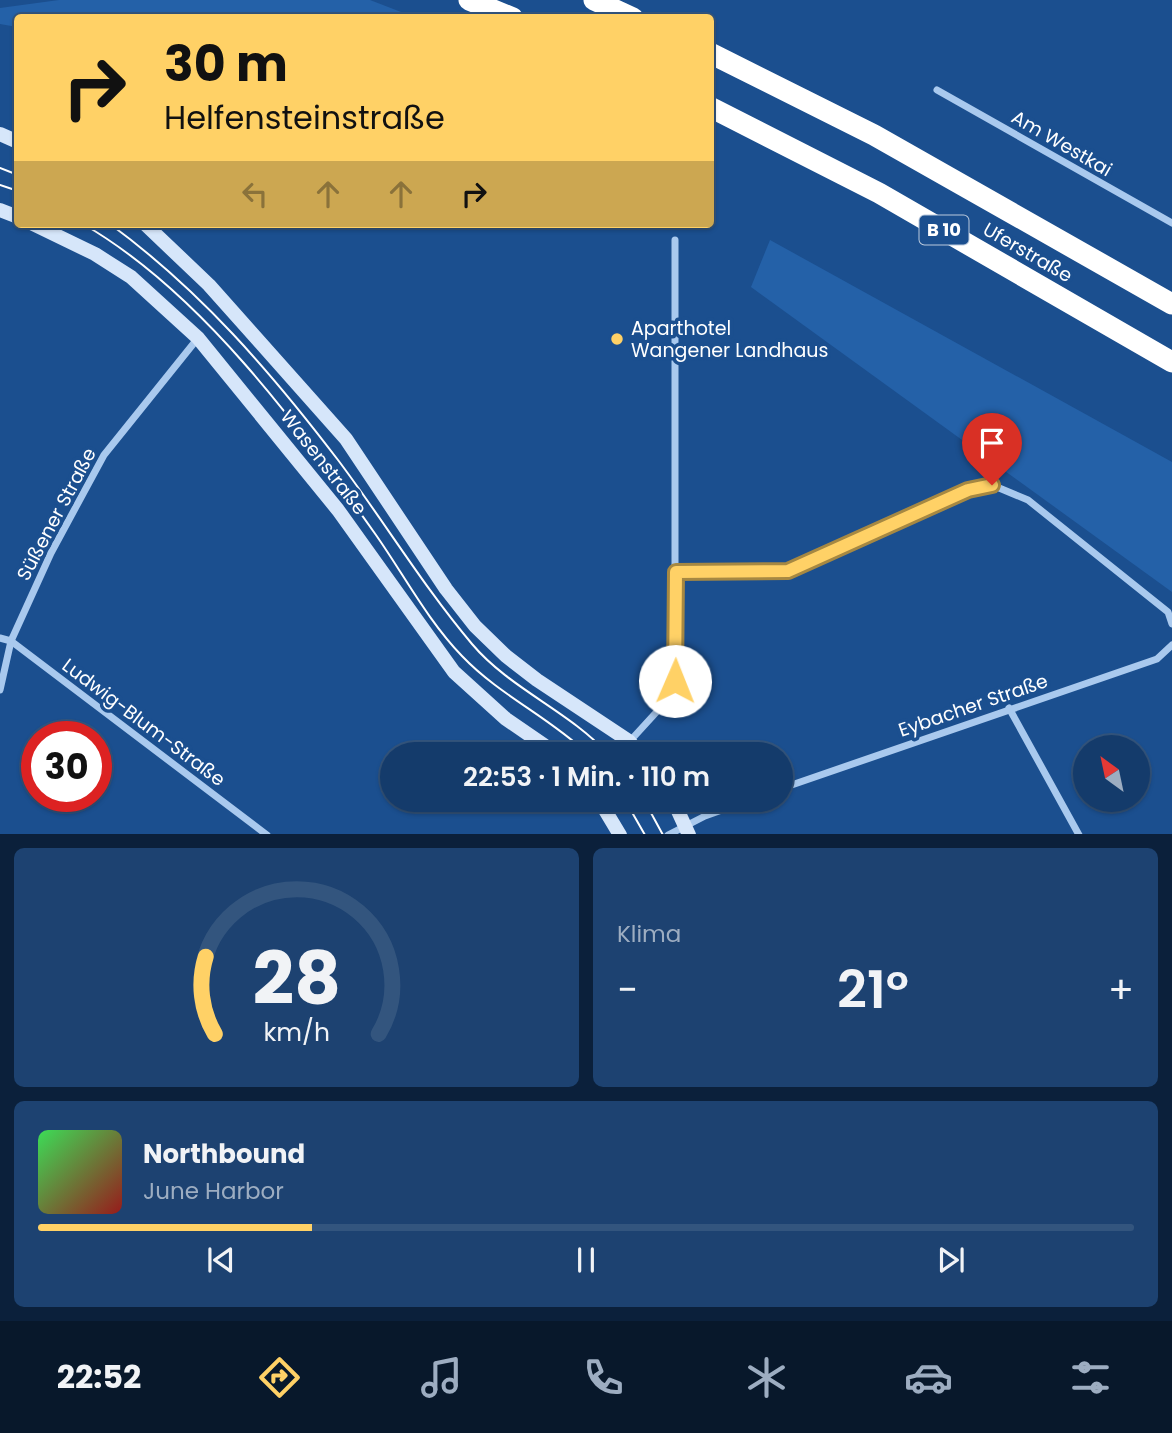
<!DOCTYPE html>
<html lang="de">
<head>
<meta charset="utf-8">
<style>
  body { margin:0; font-family:Poppins,sans-serif; background:#1d4271; color:#f1f3f6; height:100vh; display:flex; flex-direction:column; font-size:26px; white-space:nowrap }
  * { box-sizing:border-box; margin:0 }
  p { font-size:23px; color:#9dadc1 }
  .icon { flex:none; width:38px; height:38px; fill:none; stroke:currentColor; stroke-width:2; stroke-linecap:round; stroke-linejoin:round }
  .map { position:relative; height:834px; overflow:hidden }
  .side { display:flex; flex-direction:column; gap:14px; padding:14px; background:#0b203b; flex:1 }
  .side>* { flex:none }
  .hud { position:absolute; left:14px; top:14px; width:700px; height:214px; border-radius:7px; box-shadow:0 2px 5px #0004,0 0 0 2px #33557e; background:#ffd166; color:#111; overflow:hidden }
  .needle { width:46px; rotate:327deg }
  .tools { position:absolute; left:1073px; top:735px; display:grid; gap:14px }
  .tools a { display:grid; place-items:center; width:77px; height:77px; border-radius:50%; background:#143b6b; box-shadow:0 2px 5px #0004,0 0 0 2px #33557e; font-size:35px }
  .speed { position:absolute; left:21px; top:721px; display:flex; gap:14px; font-size:35px; font-weight:700; text-align:center }
  .speed>* { display:grid; place-content:center; width:91px; height:91px; border-radius:50%; background:#143b6b; box-shadow:0 2px 5px #0004,0 0 0 2px #33557e; line-height:1 }
  .speed .limit { border:10px solid #d22; background:#fff; color:#111 }
  .pin { position:absolute; display:grid; place-items:center; width:60px; height:60px; color:#fff; margin:-72px -30px; border-radius:50% 50% 50% 0; rotate:-45deg; box-shadow:0 0 7px #0007 }
  .pin .icon { rotate:45deg }
  .me { position:absolute; width:77px; margin:-38px; rotate:1deg; stroke-linejoin:round; filter:drop-shadow(0 0 5px #0008) }
  .turn { display:flex; align-items:center; gap:24px; height:147px; padding:0 35px; font-size:32px }
  .turn .icon { width:91px; height:91px; stroke-width:2.5 }
  .turn b { display:block; font-size:49px; line-height:60px }
  .lanes { display:flex; align-items:center; height:66px; padding:0 35px; background:#0003; justify-content:center; gap:35px; direction:ltr }
  .lanes .off { opacity:.35 }
  .big { font-size:52px; font-weight:600; line-height:1.1 }
  .side .widget { flex:1; display:flex; flex-direction:column; justify-content:center; gap:10px; min-width:0; padding:0 24px; border-radius:10px; background:#1d4271 }
  .side .dial { align-items:center; gap:0 }
  .dial svg { height:182px; overflow:visible; fill:none; stroke:#33557e; stroke-width:7; stroke-linecap:round; text-anchor:middle }
  .dial text { fill:#f1f3f6; stroke:none }
  .song { display:flex; align-items:center; gap:21px }
  .cover { width:84px; height:84px; border-radius:10px; background:linear-gradient(135deg,hsl(130 70% 55%),hsl(0 70% 35%)) }
  .played { height:7px; border-radius:4px; background:linear-gradient(90deg,#ffd166 25%,#33557e 25%) }
  .keys { display:flex; justify-content:space-around; direction:ltr }
  .heat { display:flex; justify-content:space-between; align-items:center; font-size:38px; direction:ltr }
  .side .tiles { flex:1; display:grid; gap:14px; grid-template-columns:1fr 1fr }
  .widget:last-child { grid-column:span 2 }
  .trip { position:absolute; left:380px; top:742px; width:413px; height:70px; border-radius:35px; background:#143b6b; box-shadow:0 2px 5px #0004,0 0 0 2px #33557e; font-weight:600; line-height:70px; text-align:center }
  .tab-bar { display:flex; height:112px; justify-content:space-around; align-items:center; background:#08182b; color:#9dadc1 }
  .tab-bar .icon { width:49px; height:49px }
  .tab-bar .selected { color:#ffd166 }
  .tab-bar b { font-size:32px; color:#f1f3f6 }
  .map>svg:first-child { display:block }
  .green { fill:#2461a8 }
  .lines { fill:none; stroke-linecap:round; stroke-linejoin:round }
  .street { stroke:#a9c9ee; stroke-width:7 }
  .secondary { stroke:#d6e6fa; stroke-width:14 }
  .highway { stroke:#fff; stroke-width:21 }
  .tram { stroke:#fff; stroke-width:2 }
  .route-casing { stroke:#a68842; stroke-width:18 }
  .route { stroke:#ffd166; stroke-width:12 }
  .poi-dot { fill:#ffd166; stroke:#1b4f8f; stroke-width:2.5 }
  .labels { text-anchor:middle; stroke-width:7; stroke-linejoin:round; paint-order:stroke }
  .shield { fill:#1b4f8f; stroke:#bbcadd; stroke-width:2 }
  .shield-label { font-size:18px; font-weight:bold; fill:#fff }
  .street-label { font-size:19px; fill:#fff; stroke:#1b4f8f }
  .poi-label { font-size:19px; fill:#fff; stroke:#1b4f8f; text-anchor:start }
</style>
</head>
<body>
<div class="map">
<svg width="1172" height="835" viewBox="0 0 1172 835">
  <rect width="100%" height="100%" fill="#1b4f8f"/>
  <g class="green">
    <polygon points="59,0 370,0 414,17 18,18 17,27 0,24 0,8"/>
    <polygon points="770,240 1172,462 1172,592 751,287"/>
  </g>
  <g class="lines">
    <g class="street">
      <polyline points="937,90 1172,223"/>
      <polyline points="676,572 787,571 967,490 992,485 1028,500 1168,612 1172,624"/>
      <polyline points="0,638 11,641 267,835"/>
      <polyline points="0,690 11,641 51,553 104,455 198,338"/>
      <polyline points="1009,708 1079,835"/>
      <polyline points="630,741 662,706 675,681 675,240"/>
      <polyline points="780,789 1157,659 1172,645"/>
      <polyline points="668,835 705,816 750,800"/>
    </g>
    <g class="secondary">
      <polyline points="0,134 18,142"/>
      <polyline points="0,210 18,217"/>
      <polyline points="33,224 95,254 131,277 198,338 338,510 454,672 506,719 557,754"/>
      <polyline points="145,224 209,285 346,439 446,589 475,626 506,656 537,680 629,741 640,754"/>
      <polyline points="599,800 620,835"/>
      <polyline points="673,800 689,835"/>
    </g>
    <g class="highway">
      <polyline points="469,0 513,18"/>
      <polyline points="594,0 633,18"/>
      <polyline points="710,53 874,135 1172,304"/>
      <polyline points="710,107 879,193 1172,362"/>
    </g>
    <g class="tram">
      <polyline points="0,168 18,175"/>
      <polyline points="0,185 18,191"/>
      <path d="M83 224C201 292 298 425 376 535 404 575 428 621 462 656 499 695 549 717 588 754"/>
      <path d="M110 224C200 290 271 372 338 460 384 521 423 586 472 644 510 689 569 711 608 754"/>
      <polyline points="625,800 645,835"/>
      <polyline points="644,800 663,835"/>
    </g>
  </g>
  <g class="lines">
    <g class="route-casing">
      <polyline id="route" points="675,681 676,572 788,571 968,490 992,485"/>
    </g>
    <use href="#route" class="route"/>
  </g>
  <circle class="poi-dot" cx="617" cy="339" r="7"/>
  <g class="labels">
    <rect class="shield" x="919.5" y="215.5" width="49" height="29" rx="5"/>
    <g class="shield-label">
      <text x="944" y="236">B 10</text>
    </g>
    <g class="street-label">
      <text transform="translate(1062 143) rotate(30)" y="7">Am Westkai</text>
      <text transform="translate(1028 252) rotate(30)" y="7">Uferstraße</text>
      <text transform="translate(324 462) rotate(52)" y="7">Wasenstraße</text>
      <text transform="translate(56 514) rotate(-62)" y="7">Süßener Straße</text>
      <text transform="translate(973 705) rotate(-19)" y="7">Eybacher Straße</text>
      <text transform="translate(144 722) rotate(37)" y="7">Ludwig-Blum-Straße</text>
    </g>
    <g class="poi-label">
      <text x="631" y="335">Aparthotel<tspan x="631" dy="22">Wangener Landhaus</tspan></text>
    </g>
  </g>
</svg>
<div class="tools">
<a><svg class="needle" viewBox="-14 -14 28 28"><path d="M0-13l5 13h-10z" fill="#e53935"/><path d="M0 13l5-13h-10z" fill="#9dadc1"/></svg></a>
</div>
<div class="speed"><div class="limit">30</div></div>
<div class="pin" style="left:992px;top:485px;background:#d93025"><svg class="icon" aria-label="arrive" viewBox="0 0 24 24"><path d="M6 21V4h12l-3 4 3 4H6"/></svg></div>
<svg class="me" style="left:675px;top:681px" viewBox="-20 -20 40 40"><circle r="19" fill="#fff"/><path d="M0-13L10 11 0 6-10 11z" fill="#ffd166"/></svg>
<div class="trip">22:53 · 1 Min. · 110 m</div>
<div class="hud">
<div class="turn"><svg class="icon" aria-label="right" viewBox="0 0 24 24"><path d="M7 20v-9h11M14 6l5 5-5 5"/></svg><div><b>30 m</b>Helfensteinstraße</div></div>
<div class="lanes"><svg class="icon off" aria-label="left" viewBox="0 0 24 24"><path d="M17 20v-9H6M10 6l-5 5 5 5"/></svg><svg class="icon off" aria-label="ahead" viewBox="0 0 24 24"><path d="M12 20V5M6 11l6-6 6 6"/></svg><svg class="icon off" aria-label="ahead" viewBox="0 0 24 24"><path d="M12 20V5M6 11l6-6 6 6"/></svg><svg class="icon" aria-label="right" viewBox="0 0 24 24"><path d="M7 20v-9h11M14 6l5 5-5 5"/></svg></div>
</div>
</div>
<section class="side">
<div class="tiles">
<div class="widget dial"><svg viewBox="0 0 100 80">
<path d="M14 69A42 42 0 1 1 86 69"/>
<path d="M14 69A42 42 0 0 1 10 35" stroke="#ffd166"/>
<text x="50" y="56" font-size="32" font-weight="700">28</text>
<text x="50" y="72" font-size="11">km/h</text>
</svg></div>
<div class="widget"><p>Klima</p>
<div class="heat"><a>−</a><b class="big">21°</b><a>+</a></div>
</div>
<div class="widget">
<div class="song"><i class="cover"></i><div><b>Northbound</b><p>June Harbor</p></div></div>
<div class="played"></div>
<div class="keys"><svg class="icon" aria-label="previous" viewBox="0 0 24 24"><path d="M18 5L8 12l10 7zM5 5v14"/></svg><svg class="icon" aria-label="pause" viewBox="0 0 24 24"><path d="M8 5v14M16 5v14"/></svg><svg class="icon" aria-label="next" viewBox="0 0 24 24"><path d="M6 5l10 7-10 7zM19 5v14"/></svg></div>
</div>
</div>
</section>
<nav class="tab-bar">
<b>22:52</b>
<svg class="icon selected" aria-label="directions" viewBox="0 0 24 24"><path d="M12 3l9 9-9 9-9-9zM9 14v-3h6M13 9l2 2-2 2"/></svg>
<svg class="icon" aria-label="music" viewBox="0 0 24 24"><path d="M9 18V5l10-2v13"/><circle cx="6" cy="18" r="3"/><circle cx="16" cy="16" r="3"/></svg>
<svg class="icon" aria-label="phone" viewBox="0 0 24 24"><path d="M5 4h4l2 5-3 2q2 4 5 5l2-3 5 2v4C11 20 4 13 5 4z"/></svg>
<svg class="icon" aria-label="climate" viewBox="0 0 24 24"><path d="M12 3v18M4 7l16 10M4 17L20 7"/></svg>
<svg class="icon" aria-label="car" viewBox="0 0 24 24"><path d="M5 17H2v-5l4-1 3-4h7l3 4 3 1v5h-3M9 17h6M6 11h13"/><circle cx="7" cy="17" r="2"/><circle cx="17" cy="17" r="2"/></svg>
<svg class="icon" aria-label="filters" viewBox="0 0 24 24"><path d="M4 7h16M4 17h16"/><circle cx="9" cy="7" r="2"/><circle cx="15" cy="17" r="2"/></svg>
</nav>
</body>
</html>
